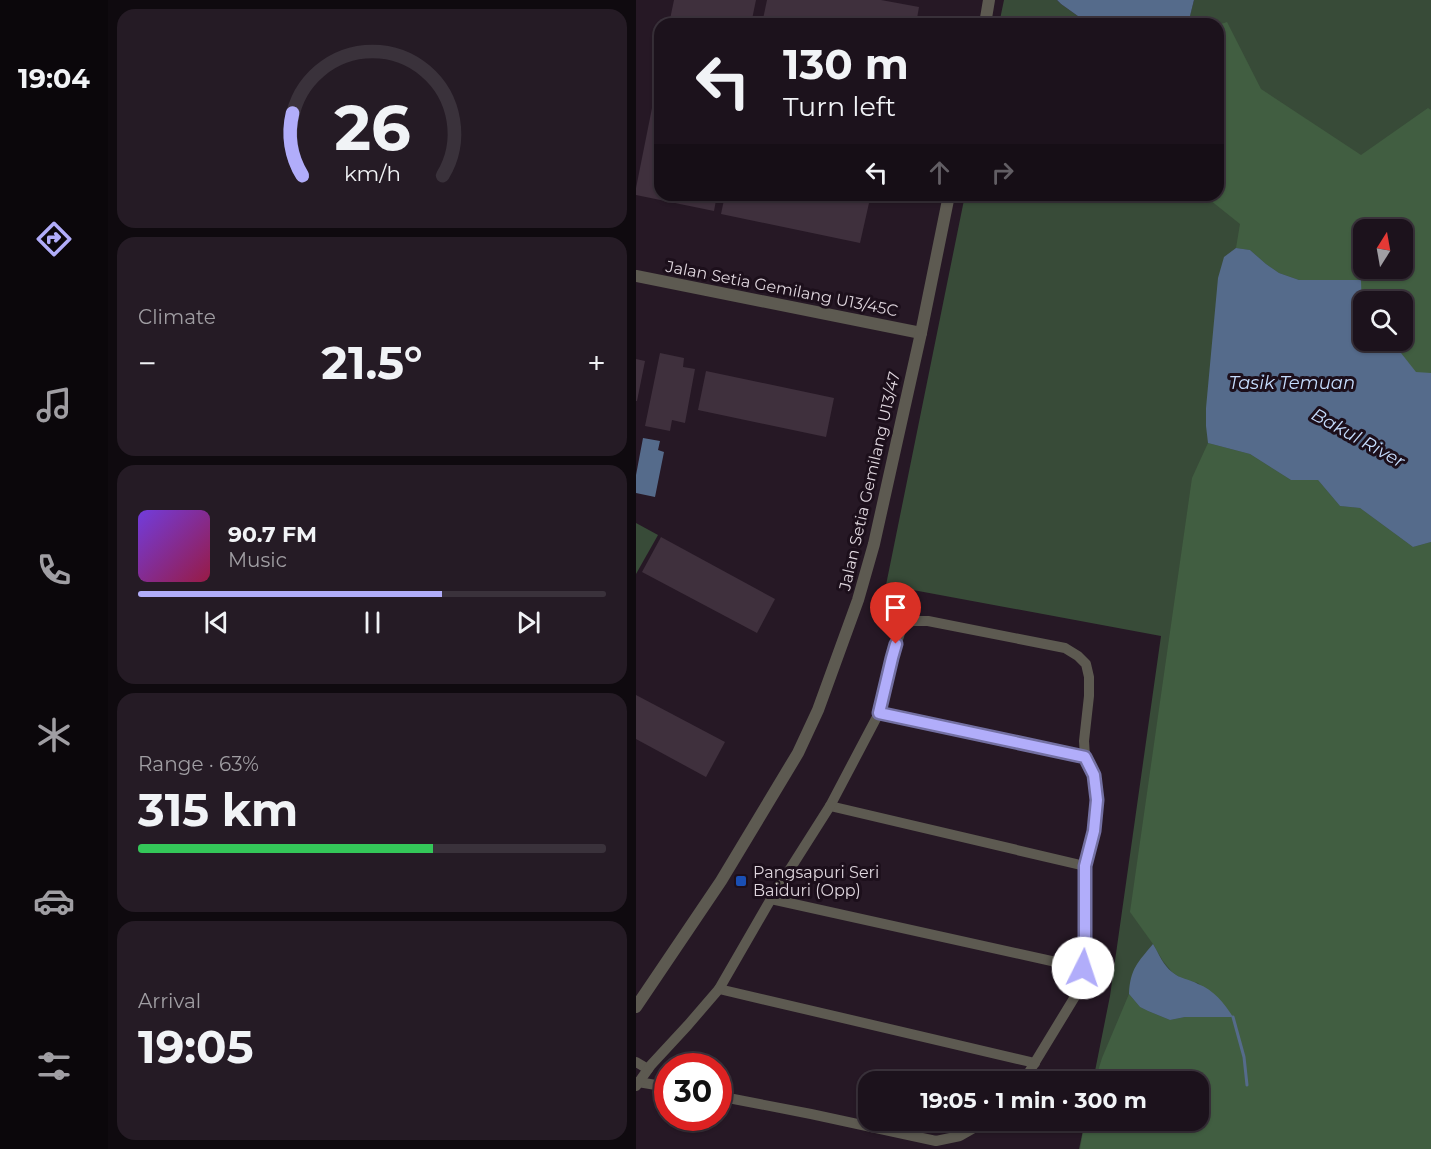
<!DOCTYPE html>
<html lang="en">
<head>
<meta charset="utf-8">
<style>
  body { margin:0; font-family:Montserrat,sans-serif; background:#251b25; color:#f1f3f6; height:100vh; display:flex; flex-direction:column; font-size:22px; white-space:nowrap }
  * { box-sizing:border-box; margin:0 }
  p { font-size:20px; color:#a09ea3 }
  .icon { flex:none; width:33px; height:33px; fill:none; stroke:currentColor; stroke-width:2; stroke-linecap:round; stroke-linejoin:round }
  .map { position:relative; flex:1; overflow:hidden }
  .sheet { display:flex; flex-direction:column; gap:9px; padding:9px; background:#0f0a0f; width:528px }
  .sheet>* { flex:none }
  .banner { position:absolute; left:18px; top:18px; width:570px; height:183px; border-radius:18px; box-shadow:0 2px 4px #0004,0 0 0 2px #3a323b; background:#1c121c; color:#f1f3f6; overflow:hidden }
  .needle { width:39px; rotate:11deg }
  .controls { position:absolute; left:717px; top:219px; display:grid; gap:12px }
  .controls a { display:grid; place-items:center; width:60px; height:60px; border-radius:12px; background:#1c121c; box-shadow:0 2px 4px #0004,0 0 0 2px #3a323b; font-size:30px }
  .speed { position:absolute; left:18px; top:1053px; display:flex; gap:12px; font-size:30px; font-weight:700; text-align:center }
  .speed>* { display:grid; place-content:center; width:78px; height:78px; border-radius:50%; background:#1c121c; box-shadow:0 2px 4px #0004,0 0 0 2px #3a323b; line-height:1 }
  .speed .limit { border:9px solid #d22; background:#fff; color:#111 }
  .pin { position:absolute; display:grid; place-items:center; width:51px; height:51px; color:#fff; margin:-62px -26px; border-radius:50% 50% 50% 0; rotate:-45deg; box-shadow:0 0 6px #0007 }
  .pin .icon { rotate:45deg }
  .me { position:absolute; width:66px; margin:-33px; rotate:4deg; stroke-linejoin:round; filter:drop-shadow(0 0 4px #0008) }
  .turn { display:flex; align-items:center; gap:21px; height:126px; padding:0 30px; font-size:27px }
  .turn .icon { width:78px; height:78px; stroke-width:2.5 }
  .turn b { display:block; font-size:42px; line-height:51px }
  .lanes { display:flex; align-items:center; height:57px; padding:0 30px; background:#0003; justify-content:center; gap:30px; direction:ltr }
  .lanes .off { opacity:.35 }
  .big { font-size:45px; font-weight:700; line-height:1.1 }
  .sheet .tile { flex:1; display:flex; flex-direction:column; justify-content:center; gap:9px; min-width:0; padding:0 21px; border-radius:18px; background:#251b25 }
  .sheet .dial { align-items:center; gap:0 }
  .dial svg { height:156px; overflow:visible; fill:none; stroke:#3a323b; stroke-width:7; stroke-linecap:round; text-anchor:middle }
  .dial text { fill:#f1f3f6; stroke:none }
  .song { display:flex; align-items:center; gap:18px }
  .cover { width:72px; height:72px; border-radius:9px; background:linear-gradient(135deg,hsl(260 70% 55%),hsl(340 70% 35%)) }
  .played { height:6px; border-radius:3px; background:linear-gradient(90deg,#b1adfa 65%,#3a323b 65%) }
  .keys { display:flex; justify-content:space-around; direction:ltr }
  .heat { display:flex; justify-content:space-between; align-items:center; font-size:33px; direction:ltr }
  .charge { height:9px; border-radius:4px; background:linear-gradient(90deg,#34c759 63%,#3a323b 0) }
  .trip { position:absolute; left:222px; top:1071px; width:351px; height:60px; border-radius:18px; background:#1c121c; box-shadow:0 2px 4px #0004,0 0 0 2px #3a323b; font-weight:700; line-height:60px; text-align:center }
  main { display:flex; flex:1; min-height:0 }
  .tabs { display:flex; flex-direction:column; width:108px; justify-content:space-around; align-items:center; background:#0b070b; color:#a09ea3 }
  .tabs .icon { width:42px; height:42px }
  .tabs .on { color:#b1adfa }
  .tabs b { font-size:27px; color:#f1f3f6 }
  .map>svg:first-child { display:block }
  .green { fill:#384b38; fill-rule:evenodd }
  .forest { fill:#415e41; fill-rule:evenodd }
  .water { fill:#556b8b }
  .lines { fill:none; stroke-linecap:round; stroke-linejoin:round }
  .stream { stroke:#556b8b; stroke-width:3 }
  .building { fill:#3f303d }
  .minor { stroke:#5d5a51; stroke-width:10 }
  .tertiary { stroke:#5d5a51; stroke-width:12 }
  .route-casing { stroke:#7370a2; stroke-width:15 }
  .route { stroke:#b1adfa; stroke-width:10 }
  .transit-dot { fill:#1a4fb4; stroke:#1c0f1b; stroke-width:2 }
  .labels { text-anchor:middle; stroke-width:6; stroke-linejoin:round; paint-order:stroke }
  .street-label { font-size:16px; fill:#dfd6de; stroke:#1c0f1b }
  .poi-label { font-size:16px; fill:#dfd6de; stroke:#1c0f1b; text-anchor:start }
  .water-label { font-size:18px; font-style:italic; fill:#c6ddfe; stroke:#1c0f1b }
</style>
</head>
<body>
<main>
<nav class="tabs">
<b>19:04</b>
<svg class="icon on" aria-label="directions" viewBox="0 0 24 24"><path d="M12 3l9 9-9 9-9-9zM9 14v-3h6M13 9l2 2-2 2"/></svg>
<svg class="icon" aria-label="music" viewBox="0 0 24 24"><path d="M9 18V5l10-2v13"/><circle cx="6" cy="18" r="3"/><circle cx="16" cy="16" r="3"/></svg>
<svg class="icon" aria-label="phone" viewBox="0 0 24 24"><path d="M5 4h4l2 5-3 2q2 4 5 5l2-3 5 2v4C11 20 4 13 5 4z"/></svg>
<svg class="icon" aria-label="climate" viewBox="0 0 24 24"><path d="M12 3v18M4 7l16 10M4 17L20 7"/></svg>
<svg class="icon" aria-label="car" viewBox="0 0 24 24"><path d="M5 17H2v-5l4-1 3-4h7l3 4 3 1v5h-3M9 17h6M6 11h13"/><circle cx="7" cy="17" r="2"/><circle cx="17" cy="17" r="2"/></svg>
<svg class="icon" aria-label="filters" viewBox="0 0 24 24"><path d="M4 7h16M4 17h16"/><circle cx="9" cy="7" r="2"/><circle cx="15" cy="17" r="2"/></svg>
</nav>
<section class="sheet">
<div class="tile dial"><svg viewBox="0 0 100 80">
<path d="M14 69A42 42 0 1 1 86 69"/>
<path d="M14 69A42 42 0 0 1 9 37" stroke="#b1adfa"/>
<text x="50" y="56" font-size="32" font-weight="700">26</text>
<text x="50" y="72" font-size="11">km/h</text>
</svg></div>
<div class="tile"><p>Climate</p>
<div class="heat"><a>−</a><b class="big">21.5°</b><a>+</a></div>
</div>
<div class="tile">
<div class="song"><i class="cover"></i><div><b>90.7 FM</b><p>Music</p></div></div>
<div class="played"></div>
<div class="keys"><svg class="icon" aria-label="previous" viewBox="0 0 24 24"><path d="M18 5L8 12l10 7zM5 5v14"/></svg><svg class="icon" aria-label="pause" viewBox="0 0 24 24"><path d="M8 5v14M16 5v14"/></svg><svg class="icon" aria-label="next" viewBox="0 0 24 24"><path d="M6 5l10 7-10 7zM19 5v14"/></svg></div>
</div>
<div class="tile"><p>Range · 63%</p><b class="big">315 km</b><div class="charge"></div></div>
<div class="tile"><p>Arrival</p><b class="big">19:05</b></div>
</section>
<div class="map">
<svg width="795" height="1149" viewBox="0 0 795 1149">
  <rect width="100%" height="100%" fill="#261825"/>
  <g class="green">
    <polygon points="368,0 421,0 425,4 453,24 363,24"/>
    <path d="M558 0H795V1149H443L449 1121 562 1120V1082L457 1081 474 996 525 636 250 585 329 195H582V24H544L553 19ZM728 230H766V268H728ZM728 302H766V340H728Z"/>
    <polygon points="0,523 22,535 0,574"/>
  </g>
  <g class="forest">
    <path d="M591 22 625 89 725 155 792 108 795 110V373H780L764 353 739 341 766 340V302H728L727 316 725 309V280H663L643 273 630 264 614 250 600 248 604 224 574 200 575 195H582V131L585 100 582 84V25ZM728 230H766V268H728Z"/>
    <polygon points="572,443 614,454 655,480 682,480 704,506 724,508 777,547 795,542 795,1149 444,1149 449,1121 562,1120 562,1082 459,1081 466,1058 493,994 504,1007 512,1011 534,1020 549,1017 596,1017 562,983 546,979 536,972 527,961 517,944 494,912 556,478"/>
  </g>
  <g class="water">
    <polygon points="421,0 558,0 553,20 544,24 453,24 425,4"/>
    <path d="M600 248 614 250 630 264 643 273 663 280H725C725 300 728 320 728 340L739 341 765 353 780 372 795 373V542L777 547 724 508 704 506 682 480H655L614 454 572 443 570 426V408L582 278 588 257Z"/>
    <polygon points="7,438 24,441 22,450 28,452 19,497 0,493 0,475"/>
    <path d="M517 944C523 954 527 965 536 972 544 979 553 979 562 984 578 990 588 1003 597 1017H549L534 1020 512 1011 504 1007 493 994C494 969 502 962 517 944Z"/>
  </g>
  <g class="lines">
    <g class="stream">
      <polyline points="582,100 582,98"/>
      <polyline points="597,1017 608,1057 611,1085"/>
    </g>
  </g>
  <g class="building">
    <polygon points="38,0 120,0 115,24 33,24"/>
    <polygon points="131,0 245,0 283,7 280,24 151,24 127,19"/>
    <polygon points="23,73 24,73 24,195 81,195 78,211 0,195 0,188"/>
    <polygon points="89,195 196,195 233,203 224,243 85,214"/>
    <polygon points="24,353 48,358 47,367 59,369 49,423 36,420 34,431 9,426"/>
    <polygon points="0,359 9,361 1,401 0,401"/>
    <polygon points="70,371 198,398 190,437 62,410"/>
    <polygon points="25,537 139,599 121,633 6,572"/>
    <polygon points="0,695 89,742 70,777 0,739"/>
  </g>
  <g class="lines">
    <g class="minor">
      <polyline points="243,713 449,757"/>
      <polyline points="194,806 449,866"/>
      <polyline points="135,899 447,968"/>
      <polyline points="83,989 399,1063"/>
      <polyline points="0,1062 12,1069"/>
      <polyline points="2,1082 32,1087"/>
      <polyline points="0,1086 15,1065 52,1025 83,989 135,899 194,806 243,713 256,658 265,630 276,621 292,621 429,648 442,656 450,664 453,677 453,696 448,741 449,757 458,775 461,800 457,831 449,866 449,957 443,990 387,1082"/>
      <polyline points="82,1096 175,1114 300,1141 324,1136 352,1120"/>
    </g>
    <g class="tertiary">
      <polyline points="349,24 353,0"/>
      <polyline points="0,276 285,333"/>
      <polyline points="0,1007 85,881 162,753 182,710 222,600 238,544 285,333 313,195"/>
    </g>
  </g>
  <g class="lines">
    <g class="route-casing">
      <polyline id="route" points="260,644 256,658 243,713 449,757 458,775 461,800 458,831 449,866 449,957 447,968"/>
    </g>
    <use href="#route" class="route"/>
  </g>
  <rect class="transit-dot" x="99" y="875" width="12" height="12" rx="3"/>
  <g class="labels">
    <g class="street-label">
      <text transform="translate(146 288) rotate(11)" y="6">Jalan Setia Gemilang U13/45C</text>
      <text transform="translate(233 481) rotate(-77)" y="6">Jalan Setia Gemilang U13/47</text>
    </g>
    <g class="poi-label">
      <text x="117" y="878">Pangsapuri Seri<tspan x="117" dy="18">Baiduri (Opp)</tspan></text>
    </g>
    <g class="water-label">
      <text x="656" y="389">Tasik Temuan</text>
      <text transform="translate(722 438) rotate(29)" y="6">Bakul River</text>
    </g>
  </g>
</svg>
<div class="controls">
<a><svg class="needle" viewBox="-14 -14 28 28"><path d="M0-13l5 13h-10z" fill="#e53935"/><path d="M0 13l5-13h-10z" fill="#a09ea3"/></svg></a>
<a><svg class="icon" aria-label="search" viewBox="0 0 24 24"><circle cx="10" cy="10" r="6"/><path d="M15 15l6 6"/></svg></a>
</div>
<div class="speed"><div class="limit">30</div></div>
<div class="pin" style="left:260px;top:644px;background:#d93025"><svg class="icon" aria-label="arrive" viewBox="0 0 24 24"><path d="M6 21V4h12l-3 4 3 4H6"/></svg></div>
<svg class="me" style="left:447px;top:968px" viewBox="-20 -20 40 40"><circle r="19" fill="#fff"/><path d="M0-13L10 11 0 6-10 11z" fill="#b1adfa"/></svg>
<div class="trip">19:05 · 1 min · 300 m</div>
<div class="banner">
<div class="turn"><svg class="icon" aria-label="left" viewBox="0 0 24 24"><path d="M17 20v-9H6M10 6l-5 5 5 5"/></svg><div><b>130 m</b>Turn left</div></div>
<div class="lanes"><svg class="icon" aria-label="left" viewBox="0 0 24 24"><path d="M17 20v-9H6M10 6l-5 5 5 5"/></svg><svg class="icon off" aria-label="ahead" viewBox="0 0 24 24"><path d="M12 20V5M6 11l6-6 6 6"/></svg><svg class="icon off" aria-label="right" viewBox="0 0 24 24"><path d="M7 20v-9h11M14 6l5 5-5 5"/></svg></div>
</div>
</div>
</main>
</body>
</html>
